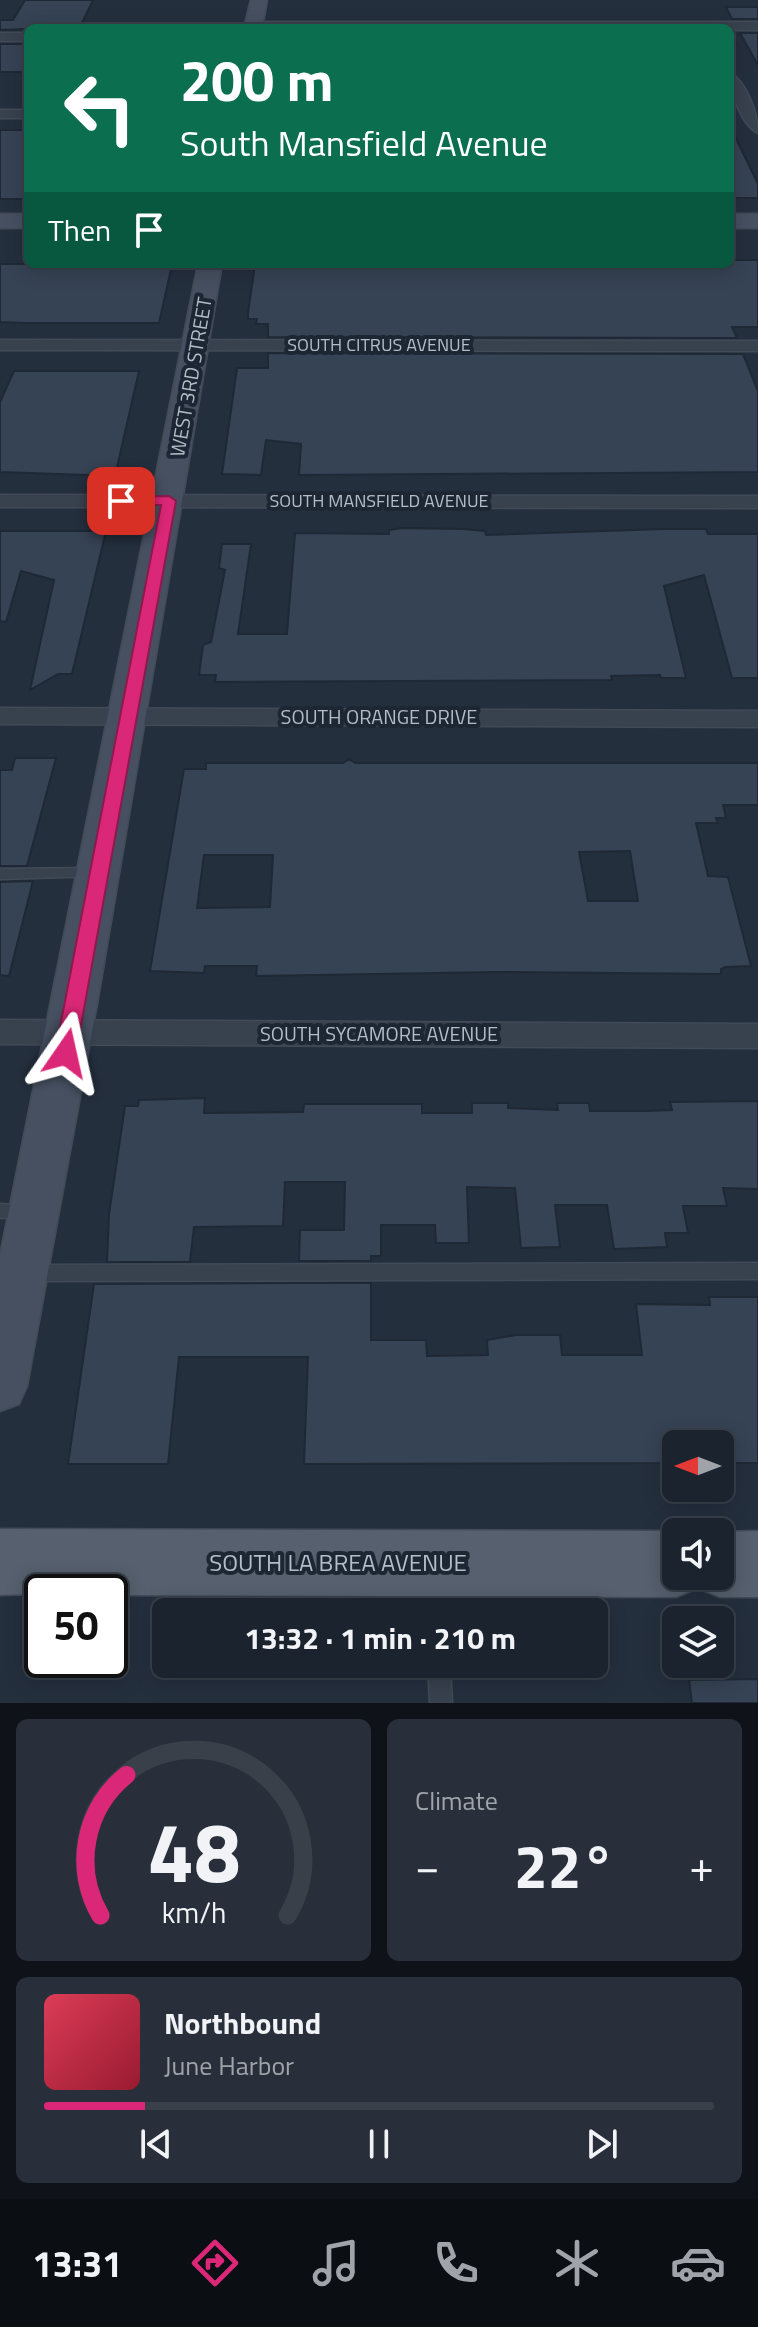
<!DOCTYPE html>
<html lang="en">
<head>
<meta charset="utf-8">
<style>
  body { margin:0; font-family:"Titillium Web",sans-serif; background:#282f3a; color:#f1f3f6; height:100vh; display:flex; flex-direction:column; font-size:30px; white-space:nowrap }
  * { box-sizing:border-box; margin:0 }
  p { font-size:26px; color:#a0a4aa }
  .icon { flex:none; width:44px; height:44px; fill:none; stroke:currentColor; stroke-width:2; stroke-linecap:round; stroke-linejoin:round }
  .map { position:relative; height:1703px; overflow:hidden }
  .sheet { display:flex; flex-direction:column; gap:16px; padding:16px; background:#0f1319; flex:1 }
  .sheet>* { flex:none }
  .banner { position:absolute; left:24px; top:24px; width:710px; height:244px; border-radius:12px; box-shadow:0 4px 20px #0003,0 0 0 2px #39404a; background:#0b6e4f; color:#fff; overflow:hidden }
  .needle { width:52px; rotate:270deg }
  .tools { position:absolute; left:662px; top:1430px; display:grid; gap:16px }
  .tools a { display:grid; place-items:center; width:72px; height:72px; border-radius:12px; background:#1b232e; box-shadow:0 4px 20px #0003,0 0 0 2px #39404a; font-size:40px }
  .speed { position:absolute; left:24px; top:1574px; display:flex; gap:16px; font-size:40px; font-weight:700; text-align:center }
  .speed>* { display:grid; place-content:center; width:104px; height:104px; border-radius:50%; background:#1b232e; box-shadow:0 4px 20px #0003,0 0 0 2px #39404a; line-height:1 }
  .speed .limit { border:4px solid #111; border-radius:12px; background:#fff; color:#111 }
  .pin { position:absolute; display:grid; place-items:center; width:68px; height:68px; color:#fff; margin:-34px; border-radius:16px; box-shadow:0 4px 12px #0006 }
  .me { position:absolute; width:88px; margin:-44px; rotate:11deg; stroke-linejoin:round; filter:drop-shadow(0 0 6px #0008) }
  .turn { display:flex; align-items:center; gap:28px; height:168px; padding:0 24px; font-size:36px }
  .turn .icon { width:104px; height:104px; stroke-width:2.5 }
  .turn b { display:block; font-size:56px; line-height:68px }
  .then { display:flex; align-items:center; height:76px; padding:0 24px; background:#0003; gap:16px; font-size:30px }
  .big { font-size:60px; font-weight:700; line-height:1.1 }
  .sheet .tile { flex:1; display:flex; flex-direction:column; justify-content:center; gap:12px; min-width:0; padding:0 28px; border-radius:12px; background:#282f3a }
  .sheet .dial { align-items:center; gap:0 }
  .dial svg { height:208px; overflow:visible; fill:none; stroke:#39404a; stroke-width:7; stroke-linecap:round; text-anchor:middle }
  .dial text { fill:#f1f3f6; stroke:none }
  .song { display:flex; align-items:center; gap:24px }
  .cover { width:96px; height:96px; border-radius:12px; background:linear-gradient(135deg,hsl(350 70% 55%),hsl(350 70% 35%)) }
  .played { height:8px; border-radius:4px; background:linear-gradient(90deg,#db2777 15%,#39404a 15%) }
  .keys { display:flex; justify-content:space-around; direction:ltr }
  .heat { display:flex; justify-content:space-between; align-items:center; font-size:44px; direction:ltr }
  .sheet .tiles { flex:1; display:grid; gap:16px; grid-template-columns:1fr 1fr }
  .tile:last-child { grid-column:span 2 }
  .trip { position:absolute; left:152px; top:1598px; width:456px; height:80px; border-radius:12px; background:#1b232e; box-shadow:0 4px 20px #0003,0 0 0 2px #39404a; font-weight:700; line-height:80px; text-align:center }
  .tab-bar { display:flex; height:128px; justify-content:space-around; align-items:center; background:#0b0e12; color:#a0a4aa }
  .tab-bar .icon { width:56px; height:56px }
  .tab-bar .active { color:#db2777 }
  .tab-bar b { font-size:36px; color:#f1f3f6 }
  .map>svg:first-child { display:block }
  .building { fill:#364354; stroke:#1f2835; stroke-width:2; fill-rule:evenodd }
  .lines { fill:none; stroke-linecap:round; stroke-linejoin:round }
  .lane-casing { stroke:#414a57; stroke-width:3 }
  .street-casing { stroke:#414a57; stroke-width:3 }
  .secondary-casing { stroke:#414a57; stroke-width:3 }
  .primary-casing { stroke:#414a57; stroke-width:3 }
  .lane { fill:#38414e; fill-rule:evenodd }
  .street { fill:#38414e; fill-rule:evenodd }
  .secondary { fill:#465061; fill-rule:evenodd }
  .primary { fill:#56606e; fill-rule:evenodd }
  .route { fill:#db2777; stroke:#8e194d; stroke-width:2 }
  .labels { text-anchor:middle; stroke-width:8; stroke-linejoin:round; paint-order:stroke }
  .far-street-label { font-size:18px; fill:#b4bcc9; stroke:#1d2633 }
  .street-label { font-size:20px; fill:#b4bcc9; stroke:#1d2633 }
  .near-street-label { font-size:24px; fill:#b4bcc9; stroke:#1d2633 }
</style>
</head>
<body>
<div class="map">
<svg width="758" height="1703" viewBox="0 0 758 1703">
  <rect width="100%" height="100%" fill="#242f3e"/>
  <g class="building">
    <polygon points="25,0 93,0 80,27 0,30 0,20 13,20"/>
    <polygon points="726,7 758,7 758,19 732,19"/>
    <polygon points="740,33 758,33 758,65"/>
    <rect x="0" y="44" width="28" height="28"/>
    <polygon points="730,126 758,184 758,198 730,198"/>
    <rect x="0" y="130" width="28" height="69"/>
    <polygon points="730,260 758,260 758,327 732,327 737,338 268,337 268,324 256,324 257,319 248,319 248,313 255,264 730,264"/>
    <polygon points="0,264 169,264 172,265 159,323 25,323 0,322"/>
    <polygon points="268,353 743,354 758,391 758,472 299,475 301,444 266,440 261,475 222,474 237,368 268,368"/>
    <polygon points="14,371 139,371 115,476 0,472 0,402"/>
    <polygon points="402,528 463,529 485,531 486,535 663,529 706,529 708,534 758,534 758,678 732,678 704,575 664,586 686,678 661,678 660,675 611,676 612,680 215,682 216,675 199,675 203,645 211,642 225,570 219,568 222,544 251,544 238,634 287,634 295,533 389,534 389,530"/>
    <polygon points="0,531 106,531 72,674 58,674 30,690 54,580 21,571 6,622 0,621"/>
    <polygon points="15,758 56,758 27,866 0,866 0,770 12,770"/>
    <path d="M349 759 355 763H758V805H723L726 818H716L718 823H696L708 876 728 877 751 966 725 967 721 969V974L497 972 256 976 257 966H205L204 973 150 971 184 769H206V763H343ZM630 851 638 901H588L579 852ZM204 855H273L270 907 197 908Z"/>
    <polygon points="33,881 9,976 0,975 0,882"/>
    <polygon points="205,1098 204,1113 303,1112 304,1104 422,1104 422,1113 472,1113 472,1103 508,1103 508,1108 558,1110 557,1103 589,1103 590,1111 645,1111 672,1110 670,1102 758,1101 758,1189 723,1188 727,1206 683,1206 688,1233 665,1233 667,1247 614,1249 607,1205 555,1205 560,1247 521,1248 515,1188 467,1187 469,1243 436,1243 435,1225 381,1225 381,1256 371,1256 371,1261 299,1261 300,1230 344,1230 345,1182 285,1182 283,1226 194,1227 190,1262 107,1262 109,1214 125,1106 138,1106 139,1100"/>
    <polygon points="298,1283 371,1283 371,1340 426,1340 427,1356 488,1355 487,1340 516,1335 560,1335 562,1355 642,1355 636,1304 710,1305 709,1297 758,1297 758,1463 720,1463 720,1444 676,1444 676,1463 304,1464 308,1357 179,1357 168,1464 68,1464 94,1284"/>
    <polygon points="758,1679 758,1703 692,1703 689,1680"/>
  </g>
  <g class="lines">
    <g class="lane-casing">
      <g id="lane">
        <polygon points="95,868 100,870 102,873 100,876 0,879 0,869"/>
        <polygon points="0,1204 31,1206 34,1211 31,1216 0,1218"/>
        <polygon points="758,1263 758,1279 30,1281 24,1279 21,1273 24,1267 30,1265"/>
        <polygon points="434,1569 441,1573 445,1580 447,1612 425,1612 423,1580 427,1573"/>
        <polygon points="428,1664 450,1664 452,1703 430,1703"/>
      </g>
    </g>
    <g class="street-casing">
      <g id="street">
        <polygon points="254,22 758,22 758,30 249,28"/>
        <rect x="0" y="33" width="28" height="8"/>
        <path d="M730 73C747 82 758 115 758 133 741 125 730 91 730 73Z"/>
        <rect x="0" y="110" width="28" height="8"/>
        <polygon points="0,340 758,341 758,351 0,350"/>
        <polygon points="0,495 758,496 758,508 0,507"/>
        <polygon points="0,708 758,711 758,727 0,724"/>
        <polygon points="0,1020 758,1024 758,1048 0,1044"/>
      </g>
    </g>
    <g class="secondary-casing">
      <g id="secondary">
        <polygon points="251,0 267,0 262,28 244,28"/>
        <rect x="0" y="214" width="28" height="14"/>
        <rect x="730" y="214" width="28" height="14"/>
        <polygon points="198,264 222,264 97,1004 27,1386 19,1404 0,1411 0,1256"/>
      </g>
    </g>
    <g class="primary-casing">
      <polygon id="primary" points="0,1529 676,1531 676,1576 720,1576 718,1532 758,1531 758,1597 720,1597 698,1588 676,1597 110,1595 110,1592 0,1595"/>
    </g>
    <use href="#lane" class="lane"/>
    <use href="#street" class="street"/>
    <use href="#secondary" class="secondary"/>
    <use href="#primary" class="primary"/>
  </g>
  <polygon class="route" points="169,496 176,501 76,1053 66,1061 55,1053 161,505 121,505 114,501 121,497"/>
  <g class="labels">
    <g class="far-street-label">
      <text x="379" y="351">SOUTH CITRUS AVENUE</text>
      <text x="379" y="507">SOUTH MANSFIELD AVENUE</text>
    </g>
    <g class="street-label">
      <text transform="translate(191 377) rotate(-80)" y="7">WEST 3RD STREET</text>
      <text x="379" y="724">SOUTH ORANGE DRIVE</text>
      <text x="379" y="1041">SOUTH SYCAMORE AVENUE</text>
    </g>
    <g class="near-street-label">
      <text x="338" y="1571">SOUTH LA BREA AVENUE</text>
    </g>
  </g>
</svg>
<div class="tools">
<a><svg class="needle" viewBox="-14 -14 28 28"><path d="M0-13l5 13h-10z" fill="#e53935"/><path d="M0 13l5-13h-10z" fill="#a0a4aa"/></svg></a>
<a><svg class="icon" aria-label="sound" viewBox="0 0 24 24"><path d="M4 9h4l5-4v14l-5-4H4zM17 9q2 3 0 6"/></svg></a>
<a><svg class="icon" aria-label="layers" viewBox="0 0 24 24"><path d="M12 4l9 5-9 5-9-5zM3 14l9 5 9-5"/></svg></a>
</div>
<div class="speed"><div class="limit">50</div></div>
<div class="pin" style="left:121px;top:501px;background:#d93025"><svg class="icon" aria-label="arrive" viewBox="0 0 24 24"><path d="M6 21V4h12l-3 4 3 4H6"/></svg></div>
<svg class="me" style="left:66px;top:1053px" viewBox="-20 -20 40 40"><path d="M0-17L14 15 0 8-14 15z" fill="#db2777" stroke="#fff" stroke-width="4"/></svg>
<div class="trip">13:32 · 1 min · 210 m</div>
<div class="banner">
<div class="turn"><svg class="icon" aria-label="left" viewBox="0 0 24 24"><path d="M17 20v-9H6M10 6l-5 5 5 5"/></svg><div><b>200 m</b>South Mansfield Avenue</div></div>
<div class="then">Then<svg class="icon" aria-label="arrive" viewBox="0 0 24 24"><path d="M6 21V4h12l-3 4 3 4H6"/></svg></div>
</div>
</div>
<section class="sheet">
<div class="tiles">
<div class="tile dial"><svg viewBox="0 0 100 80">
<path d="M14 69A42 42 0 1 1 86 69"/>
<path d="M14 69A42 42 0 0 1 24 15" stroke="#db2777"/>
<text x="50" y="56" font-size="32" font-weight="700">48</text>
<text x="50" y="72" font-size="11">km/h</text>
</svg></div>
<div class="tile"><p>Climate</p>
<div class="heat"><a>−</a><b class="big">22°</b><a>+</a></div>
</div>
<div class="tile">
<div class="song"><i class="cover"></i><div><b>Northbound</b><p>June Harbor</p></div></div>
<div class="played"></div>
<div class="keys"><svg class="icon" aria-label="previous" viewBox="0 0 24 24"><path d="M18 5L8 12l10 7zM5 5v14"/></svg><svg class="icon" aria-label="pause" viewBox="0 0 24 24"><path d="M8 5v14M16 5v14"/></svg><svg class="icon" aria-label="next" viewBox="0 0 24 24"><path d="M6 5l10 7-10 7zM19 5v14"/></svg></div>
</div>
</div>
</section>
<nav class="tab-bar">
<b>13:31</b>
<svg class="icon active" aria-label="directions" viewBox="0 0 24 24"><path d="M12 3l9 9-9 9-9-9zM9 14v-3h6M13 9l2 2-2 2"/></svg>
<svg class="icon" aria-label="music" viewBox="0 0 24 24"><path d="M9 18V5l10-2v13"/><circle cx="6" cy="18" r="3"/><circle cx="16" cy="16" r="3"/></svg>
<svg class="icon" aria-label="phone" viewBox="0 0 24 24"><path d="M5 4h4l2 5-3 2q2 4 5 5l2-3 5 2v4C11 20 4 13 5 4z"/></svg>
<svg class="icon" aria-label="climate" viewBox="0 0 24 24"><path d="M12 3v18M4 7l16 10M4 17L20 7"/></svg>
<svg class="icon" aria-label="car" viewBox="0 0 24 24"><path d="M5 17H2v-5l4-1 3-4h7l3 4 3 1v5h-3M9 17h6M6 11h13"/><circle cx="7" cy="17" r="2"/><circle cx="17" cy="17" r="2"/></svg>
</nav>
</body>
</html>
